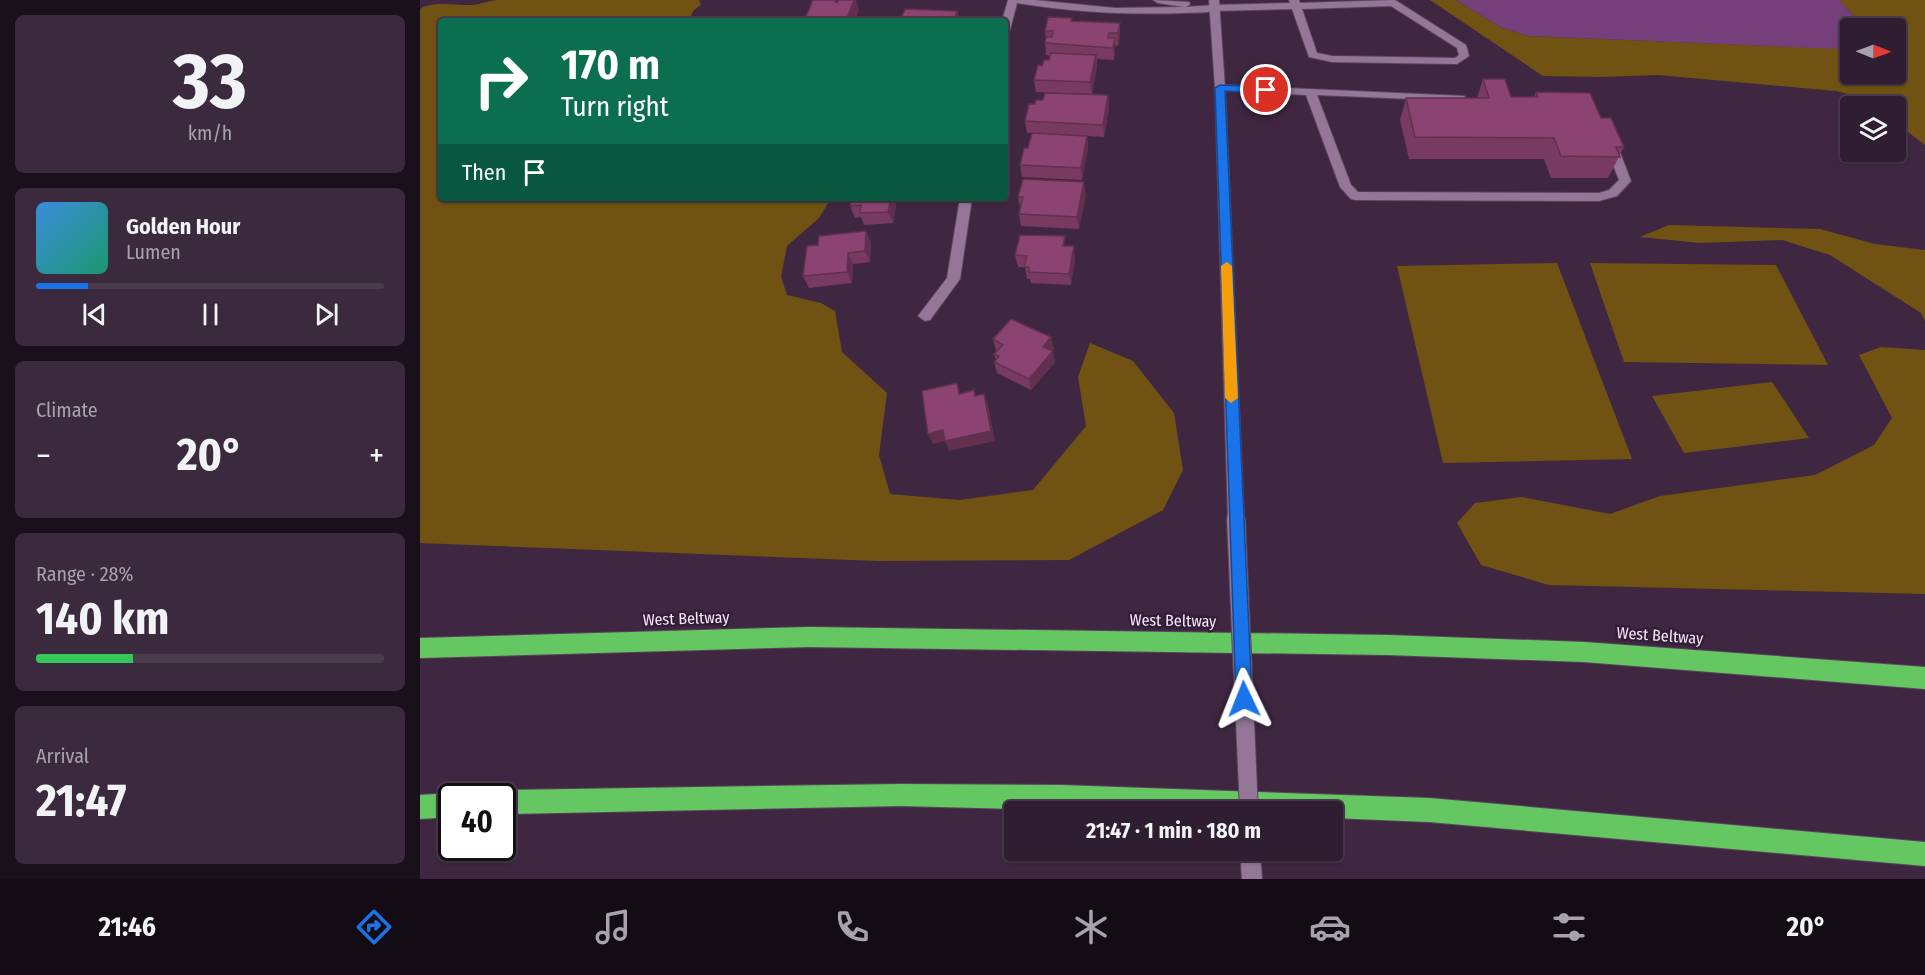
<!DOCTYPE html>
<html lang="en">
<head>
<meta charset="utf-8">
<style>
  body { margin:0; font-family:"Fira Sans Condensed",sans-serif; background:#3b2a3e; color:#f1f3f6; height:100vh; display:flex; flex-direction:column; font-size:22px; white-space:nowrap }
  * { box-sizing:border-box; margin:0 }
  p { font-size:20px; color:#a7a2ac }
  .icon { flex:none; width:33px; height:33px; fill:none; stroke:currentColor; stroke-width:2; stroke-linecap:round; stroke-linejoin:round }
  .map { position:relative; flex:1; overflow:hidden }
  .side { display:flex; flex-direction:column; gap:15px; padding:15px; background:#1a101c; width:420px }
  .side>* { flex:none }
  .banner { position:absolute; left:18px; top:18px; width:570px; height:183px; border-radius:6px; box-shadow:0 2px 4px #0004,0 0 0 2px #4a3b4d; background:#0b6e4f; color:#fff; overflow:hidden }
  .needle { width:39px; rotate:91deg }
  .buttons { position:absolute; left:1420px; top:18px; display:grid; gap:12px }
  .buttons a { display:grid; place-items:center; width:66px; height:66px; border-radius:6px; background:#2f1d32; box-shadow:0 2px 4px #0004,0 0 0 2px #4a3b4d; font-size:30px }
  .speed { position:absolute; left:18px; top:783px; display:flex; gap:12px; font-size:30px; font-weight:700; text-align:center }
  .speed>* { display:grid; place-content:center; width:78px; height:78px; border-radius:50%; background:#2f1d32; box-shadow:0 2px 4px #0004,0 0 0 2px #4a3b4d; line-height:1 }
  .speed .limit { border:3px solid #111; border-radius:9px; background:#fff; color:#111 }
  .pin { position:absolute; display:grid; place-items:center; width:51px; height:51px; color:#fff; margin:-26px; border:3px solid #fff; border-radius:50%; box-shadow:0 2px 6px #0007 }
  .me { position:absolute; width:66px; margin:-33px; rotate:358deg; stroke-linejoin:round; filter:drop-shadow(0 0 4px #0008) }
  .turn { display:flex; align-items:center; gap:21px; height:126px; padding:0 24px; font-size:27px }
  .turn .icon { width:78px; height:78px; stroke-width:2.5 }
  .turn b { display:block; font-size:42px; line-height:51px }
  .then { display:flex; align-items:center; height:57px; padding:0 24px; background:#0003; gap:12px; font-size:22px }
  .big { font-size:45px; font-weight:700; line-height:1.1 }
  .side .widget { flex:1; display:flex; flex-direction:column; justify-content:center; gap:9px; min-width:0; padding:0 21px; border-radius:9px; background:#3b2a3e }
  .side .dial { align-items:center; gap:0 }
  .dial b { font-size:78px; line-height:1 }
  .song { display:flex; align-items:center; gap:18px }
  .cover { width:72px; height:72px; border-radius:9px; background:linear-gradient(135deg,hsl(210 70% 55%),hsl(160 70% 35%)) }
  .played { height:6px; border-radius:3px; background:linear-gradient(90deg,#1a73e8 15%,#4a3b4d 15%) }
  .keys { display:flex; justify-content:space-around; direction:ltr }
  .heat { display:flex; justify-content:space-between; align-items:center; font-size:33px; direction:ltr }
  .charge { height:9px; border-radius:4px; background:linear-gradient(90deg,#34c759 28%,#4a3b4d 0) }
  .trip { position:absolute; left:584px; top:801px; width:339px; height:60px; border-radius:6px; background:#2f1d32; box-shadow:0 2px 4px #0004,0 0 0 2px #4a3b4d; font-weight:700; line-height:60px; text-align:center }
  .tab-bar { display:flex; height:96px; justify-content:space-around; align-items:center; background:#130c14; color:#a7a2ac }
  .tab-bar .icon { width:42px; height:42px }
  .tab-bar .current { color:#1a73e8 }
  .tab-bar b { font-size:27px; color:#f1f3f6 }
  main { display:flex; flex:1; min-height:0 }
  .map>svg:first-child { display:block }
  .green { fill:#705312 }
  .water { fill:#743f7a }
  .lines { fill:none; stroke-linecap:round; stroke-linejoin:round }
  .service-casing { stroke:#5c465e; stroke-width:2 }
  .minor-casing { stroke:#5c465e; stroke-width:2 }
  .tertiary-casing { stroke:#5c465e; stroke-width:2 }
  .motorway-casing { stroke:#5c465e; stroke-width:2 }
  .service { fill:#947797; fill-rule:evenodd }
  .minor { fill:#947797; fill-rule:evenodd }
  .tertiary { fill:#947797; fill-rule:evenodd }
  .motorway { fill:#64c762; fill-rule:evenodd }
  .tertiary-bridge-casing { stroke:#5c465e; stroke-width:20; stroke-linecap:butt }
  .tertiary-bridge { stroke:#947797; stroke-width:18 }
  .wall { fill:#783a61 }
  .shaded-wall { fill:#61304f }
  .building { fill:#8b4471; stroke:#61304f; stroke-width:1.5 }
  .route { fill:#1a73e8; stroke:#114b97; stroke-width:1.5 }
  .slow { fill:#f59e0b }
  .labels { text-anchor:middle; stroke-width:5; stroke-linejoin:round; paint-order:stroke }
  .street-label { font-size:16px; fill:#f7e7f9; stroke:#341d37 }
</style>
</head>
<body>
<main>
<section class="side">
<div class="widget dial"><b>33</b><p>km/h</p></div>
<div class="widget">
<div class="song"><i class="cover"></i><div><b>Golden Hour</b><p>Lumen</p></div></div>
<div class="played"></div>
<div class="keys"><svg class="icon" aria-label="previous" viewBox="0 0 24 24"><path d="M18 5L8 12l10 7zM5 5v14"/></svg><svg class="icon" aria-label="pause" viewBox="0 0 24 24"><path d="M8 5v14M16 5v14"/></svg><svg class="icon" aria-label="next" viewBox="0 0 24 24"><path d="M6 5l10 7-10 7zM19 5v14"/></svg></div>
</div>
<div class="widget"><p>Climate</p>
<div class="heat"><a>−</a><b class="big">20°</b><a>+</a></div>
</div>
<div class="widget"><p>Range · 28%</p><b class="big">140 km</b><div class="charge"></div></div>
<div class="widget"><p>Arrival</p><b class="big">21:47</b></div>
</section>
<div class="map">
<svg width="1505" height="879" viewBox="0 0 1505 879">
  <rect width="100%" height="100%" fill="#3f2742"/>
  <g class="green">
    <path d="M77 0H279L281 5 274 10 268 21H21V198H411L399 218 367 246 361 277 367 295 401 303 415 311 422 352 467 393 459 455 470 494 539 500 613 490 666 426 658 377 670 343 713 361 754 413 763 470 743 510 649 560 459 561 0 543V9C13 0 37 6 53 5 61 4 69 1 77 0Z"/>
    <polygon points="1010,0 1036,0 1082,28 1108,36 1431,49 1431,74 1476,74 1476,28 1445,28 1419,0 1505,0 1505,145 1476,123 1476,106 1462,106 1458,101 1416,91 1238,75 1181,77 1123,76"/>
    <polygon points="1249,225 1400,229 1455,244 1505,250 1505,321 1501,313 1410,255 1362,240 1280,243 1220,237"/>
    <polygon points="1137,263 1212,459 1023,463 977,266"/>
    <polygon points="1170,263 1356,265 1408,365 1204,362"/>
    <polygon points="1461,347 1505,350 1505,594 1129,585 1061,565 1037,523 1055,503 1102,497 1190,514 1240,496 1395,475 1454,445 1472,418 1439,355"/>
    <polygon points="1352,382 1389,438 1264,453 1232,396"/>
  </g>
  <polygon class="water" points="1036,0 1419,0 1445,28 1431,28 1431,49 1418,49 1108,36 1082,28"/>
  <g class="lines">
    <g class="service-casing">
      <g id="service">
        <path d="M869 0H879L880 3 975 0 1046 45 1049 56 1037 64 912 62 889 57 872 9 794 11 789 8 794 5 870 3ZM971 6 1037 48 1039 55 1035 58 912 56 897 53 882 9Z"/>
        <polygon points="800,85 1044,96 1046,98 1040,101 897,95 931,185 938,192 1179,193 1189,190 1199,180 1184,142 1190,138 1196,142 1211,181 1197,196 1179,201 935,200 931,199 920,187 886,95 796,90 795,88"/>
      </g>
    </g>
    <g class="minor-casing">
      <g id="minor">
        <path d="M588 0H614L695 8 764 7 738 3 733 0 769 2 770 4 766 7 794 5 799 8C791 14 774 12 763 13 707 15 652 12 597 3L590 30 585 33V21H582Z"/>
        <polygon points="540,198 552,198 540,279 510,320 505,321 498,316 527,278"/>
      </g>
    </g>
    <g class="tertiary-casing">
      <g id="tertiary">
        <polygon points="789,0 799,0 805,88 824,518 822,523 816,525 810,523 808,518 795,88"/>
        <polygon points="820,850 840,850 842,879 822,879"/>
      </g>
    </g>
    <g class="motorway-casing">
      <g id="motorway">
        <polygon points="389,627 968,635 1164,642 1505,667 1505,689 1164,662 968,655 389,647 0,658 0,638"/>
        <polygon points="481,784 641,785 1009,798 1505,842 1505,866 1009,822 912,818 912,812 725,812 481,806 82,814 82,796 73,796 82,790"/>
        <polygon points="32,793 39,796 32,796 32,817 0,819 0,795"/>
      </g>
    </g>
    <use href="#service" class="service"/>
    <use href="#minor" class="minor"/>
    <use href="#tertiary" class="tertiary"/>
    <use href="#motorway" class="motorway"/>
    <g class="tertiary-bridge-casing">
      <polyline id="tertiary-bridge" points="816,518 829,812"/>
    </g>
    <use href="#tertiary-bridge" class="tertiary-bridge"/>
  </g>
  <g class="wall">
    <polygon points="652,18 652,21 700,23 700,35 698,46 695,45 695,50 694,60 677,59 677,67 672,94 616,92 614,80 622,66 629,60 630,56 626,55 625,43 626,39 625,31"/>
    <polygon points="1063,79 1091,97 1114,97 1116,92 1181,118 1204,147 1188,178 1131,178 1124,159 989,159 980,120 986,98 1057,98"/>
    <polygon points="688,95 689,108 684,137 667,136 668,148 662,180 602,177 600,165 608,148 612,133 607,133 605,121 615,104 623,100"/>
    <polygon points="666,194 659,229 601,226 599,214 600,207 598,197"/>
    <polygon points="477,198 473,223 444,225 441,217 435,218 430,206"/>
    <polygon points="451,242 450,262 433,264 432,283 389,288 383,276 387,246"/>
    <polygon points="646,246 655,258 651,285 611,283 610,279 607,279 605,267 598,267 595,255"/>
    <polygon points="573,339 634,349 632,351 635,362 611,390 577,373 574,362 576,360 574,354 577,351 576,351"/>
  </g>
  <g class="shaded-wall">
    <polygon points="434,0 436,0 439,10 435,21 426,21"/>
    <polygon points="537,11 540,21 534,21"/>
    <polygon points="700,23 700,35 698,46 698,33"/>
    <polygon points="695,38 695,50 694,60 693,48"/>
    <polygon points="676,55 677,67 672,94 670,82"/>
    <polygon points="688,95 689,108 684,137 683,125"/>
    <polygon points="667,136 668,148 662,180 661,168"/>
    <polygon points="664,182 666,194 659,229 657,217"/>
    <polygon points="471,198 477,198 473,223 468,212"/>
    <polygon points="446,231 451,242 450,262 445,251"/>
    <polygon points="654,246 655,258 651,285 649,274"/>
    <polygon points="428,253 433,264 432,283 427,272"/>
    <polygon points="631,337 634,349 625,358 623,347"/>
    <polygon points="633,351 635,362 611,390 609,379"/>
    <polygon points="564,394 568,405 575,441 529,451 525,441 513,444 508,434"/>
  </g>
  <g class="building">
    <polygon points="393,0 416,0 415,2 418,2 418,0 434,0 426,21 384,21"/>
    <polygon points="485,9 537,11 534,21 480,21"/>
    <polygon points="628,17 652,18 651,21 700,23 698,33 689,33 688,38 695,38 693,48 625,43 626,37 632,37 633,31 625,31"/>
    <polygon points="631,53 676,55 670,82 614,80 618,65 622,66 624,60 629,60"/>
    <polygon points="1063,79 1085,79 1091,97 1118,97 1116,92 1170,93 1181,118 1191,118 1204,147 1196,147 1200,157 1141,156 1134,138 995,137 986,98 1069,98"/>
    <polygon points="625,93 688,95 683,125 605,121 609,104 615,104 616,100 623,100"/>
    <polygon points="612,133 667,136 661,168 600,165 604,148 608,148"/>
    <polygon points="603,179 664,182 657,217 599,214 603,197 598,197"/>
    <polygon points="432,198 471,198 468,212 440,213 441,205 430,206"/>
    <polygon points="446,231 445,251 428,253 427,272 383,276 387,246 398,245 399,236"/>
    <polygon points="600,235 645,236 643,246 654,246 649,274 609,272 609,267 604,267 607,256 595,255"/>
    <polygon points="591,319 631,337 623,347 633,351 609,379 574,362 579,356 574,354 583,345 573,339"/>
    <polygon points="537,383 539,394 554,390 555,396 564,394 571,431 525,441 523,430 508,434 502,391"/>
  </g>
  <polygon class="route" points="800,85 846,87 851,90 846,93 805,91 832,699 830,704 824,707 818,704 816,699 795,88"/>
  <polygon class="slow" points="807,262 812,266 818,398 811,403 805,398 801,266"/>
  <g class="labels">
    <g class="street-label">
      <text transform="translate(266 618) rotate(-2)" y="6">West Beltway</text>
      <text transform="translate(753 620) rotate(1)" y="6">West Beltway</text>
      <text transform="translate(1240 635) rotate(4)" y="6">West Beltway</text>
    </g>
  </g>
</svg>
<div class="buttons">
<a><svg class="needle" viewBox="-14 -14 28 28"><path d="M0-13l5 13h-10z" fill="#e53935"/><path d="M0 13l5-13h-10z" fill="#a7a2ac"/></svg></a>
<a><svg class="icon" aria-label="layers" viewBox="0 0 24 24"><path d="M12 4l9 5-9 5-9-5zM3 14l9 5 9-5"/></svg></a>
</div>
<div class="speed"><div class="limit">40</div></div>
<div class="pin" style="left:846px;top:90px;background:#d93025"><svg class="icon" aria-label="arrive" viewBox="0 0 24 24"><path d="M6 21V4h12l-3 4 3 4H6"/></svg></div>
<svg class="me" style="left:824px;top:699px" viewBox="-20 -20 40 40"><path d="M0-17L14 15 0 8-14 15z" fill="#1a73e8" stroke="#fff" stroke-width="4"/></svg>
<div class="trip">21:47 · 1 min · 180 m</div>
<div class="banner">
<div class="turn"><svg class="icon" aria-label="right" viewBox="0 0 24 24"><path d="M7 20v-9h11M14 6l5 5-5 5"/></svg><div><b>170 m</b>Turn right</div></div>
<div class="then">Then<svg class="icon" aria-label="arrive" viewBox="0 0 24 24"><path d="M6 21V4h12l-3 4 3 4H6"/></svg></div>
</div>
</div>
</main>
<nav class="tab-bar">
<b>21:46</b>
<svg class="icon current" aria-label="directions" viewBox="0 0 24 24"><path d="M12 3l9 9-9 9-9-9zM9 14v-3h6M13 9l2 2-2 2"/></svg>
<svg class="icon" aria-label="music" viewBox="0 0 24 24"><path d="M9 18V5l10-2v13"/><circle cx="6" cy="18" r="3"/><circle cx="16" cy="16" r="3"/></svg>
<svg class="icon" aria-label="phone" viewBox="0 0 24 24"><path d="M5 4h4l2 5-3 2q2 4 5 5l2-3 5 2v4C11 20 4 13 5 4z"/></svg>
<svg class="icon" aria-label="climate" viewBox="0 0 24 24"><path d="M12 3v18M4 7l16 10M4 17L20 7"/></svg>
<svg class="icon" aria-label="car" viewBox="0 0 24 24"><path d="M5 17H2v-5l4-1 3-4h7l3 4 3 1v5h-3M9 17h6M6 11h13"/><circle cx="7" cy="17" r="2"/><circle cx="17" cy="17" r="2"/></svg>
<svg class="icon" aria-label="filters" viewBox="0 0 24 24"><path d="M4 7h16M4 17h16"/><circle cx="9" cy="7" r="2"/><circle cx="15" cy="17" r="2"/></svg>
<b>20°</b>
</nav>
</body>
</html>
